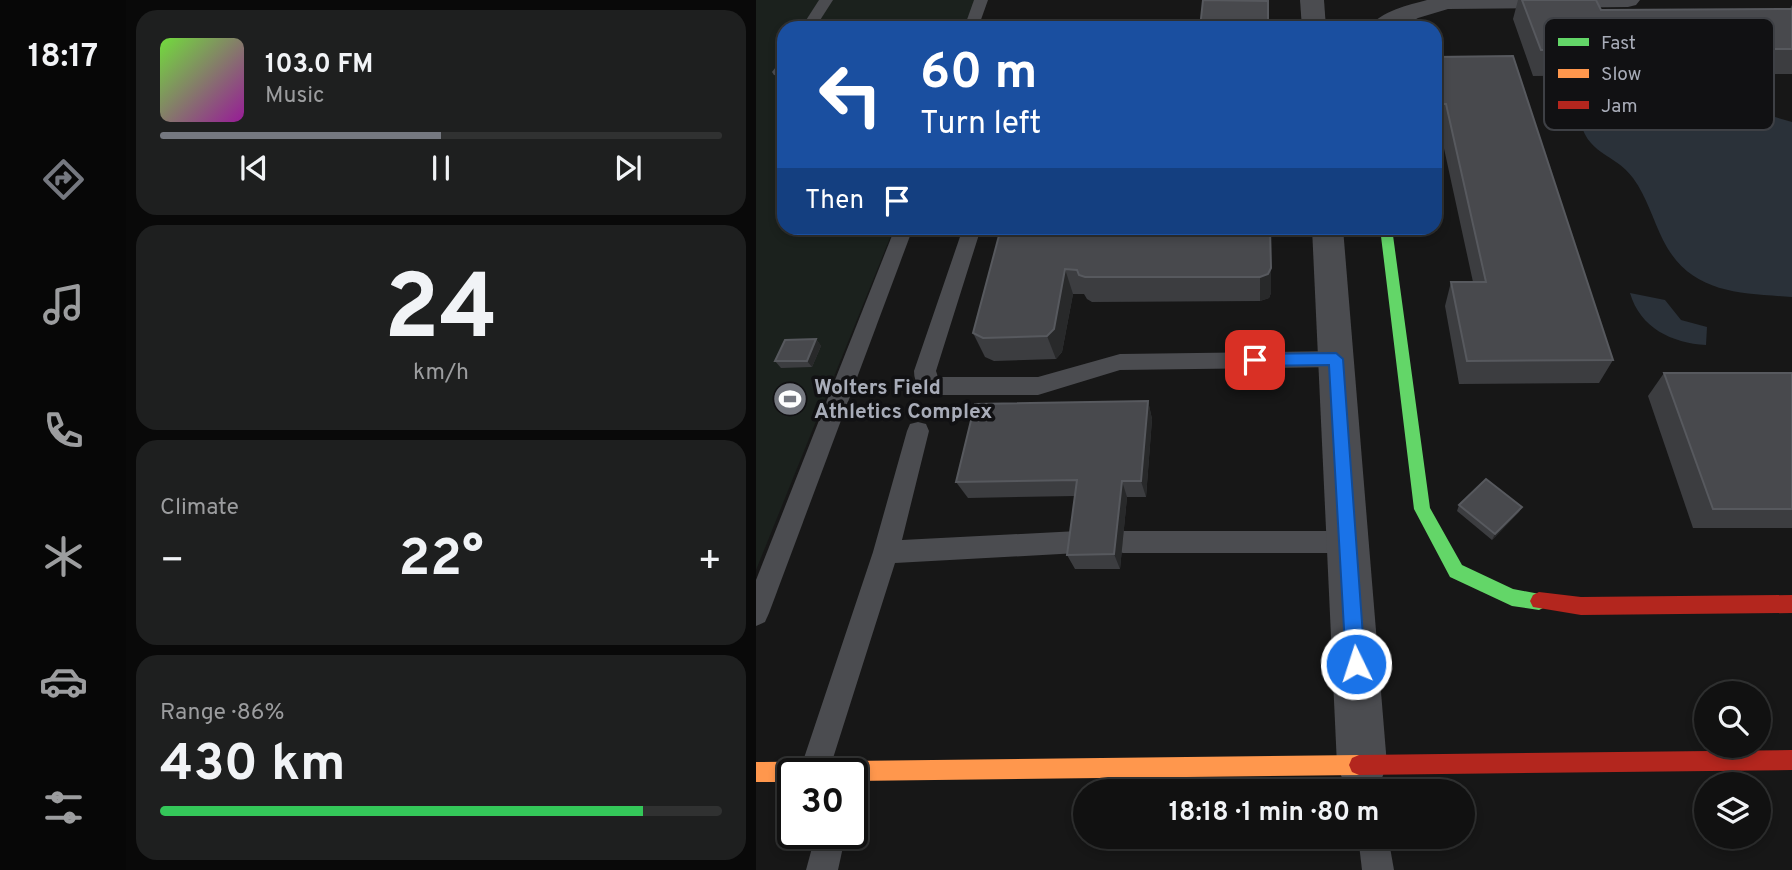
<!DOCTYPE html>
<html lang="en">
<head>
<meta charset="utf-8">
<style>
  body { margin:0; font-family:Overpass,sans-serif; background:#1e1f1f; color:#f1f3f6; height:100vh; display:flex; flex-direction:column; font-size:26px; white-space:nowrap }
  * { box-sizing:border-box; margin:0 }
  p { font-size:23px; color:#9c9d9f }
  .icon { flex:none; width:38px; height:38px; fill:none; stroke:currentColor; stroke-width:2; stroke-linecap:round; stroke-linejoin:round }
  .map { position:relative; flex:1; overflow:hidden }
  .panel { display:flex; flex-direction:column; gap:10px; padding:10px; background:#090909; width:630px }
  .panel>* { flex:none }
  .banner { position:absolute; left:21px; top:21px; width:665px; height:214px; border-radius:21px; box-shadow:0 4px 10px #0003,0 0 0 2px #303131; background:#1a4fa0; color:#fff; overflow:hidden }
  .buttons { position:absolute; left:938px; top:681px; display:grid; gap:14px }
  .buttons a { display:grid; place-items:center; width:77px; height:77px; border-radius:50%; background:#111; box-shadow:0 4px 10px #0003,0 0 0 2px #303131; font-size:35px }
  .speed { position:absolute; left:21px; top:758px; display:flex; gap:14px; font-size:35px; font-weight:700; text-align:center }
  .speed>* { display:grid; place-content:center; width:91px; height:91px; border-radius:50%; background:#111; box-shadow:0 4px 10px #0003,0 0 0 2px #303131; line-height:1 }
  .speed .limit { border:4px solid #111; border-radius:10px; background:#fff; color:#111 }
  .pin { position:absolute; display:grid; place-items:center; width:60px; height:60px; color:#fff; margin:-30px; border-radius:14px; box-shadow:0 4px 10px #0006 }
  .me { position:absolute; width:77px; margin:-38px; rotate:356deg; stroke-linejoin:round; filter:drop-shadow(0 0 5px #0008) }
  .turn { display:flex; align-items:center; gap:24px; height:147px; padding:0 28px; font-size:32px }
  .turn .icon { width:91px; height:91px; stroke-width:2.5 }
  .turn b { display:block; font-size:49px; line-height:60px }
  .then { display:flex; align-items:center; height:66px; padding:0 28px; background:#0003; gap:14px; font-size:26px }
  .big { font-size:52px; font-weight:700; line-height:1.1 }
  .panel .widget { flex:1; display:flex; flex-direction:column; justify-content:center; gap:10px; min-width:0; padding:0 24px; border-radius:21px; background:#1e1f1f }
  .panel .dial { align-items:center; gap:0 }
  .dial b { font-size:91px; line-height:1 }
  .song { display:flex; align-items:center; gap:21px }
  .cover { width:84px; height:84px; border-radius:10px; background:linear-gradient(135deg,hsl(100 70% 55%),hsl(300 70% 35%)) }
  .played { height:7px; border-radius:4px; background:linear-gradient(90deg,#757880 50%,#303131 50%) }
  .keys { display:flex; justify-content:space-around; direction:ltr }
  .heat { display:flex; justify-content:space-between; align-items:center; font-size:38px; direction:ltr }
  .charge { height:10px; border-radius:5px; background:linear-gradient(90deg,#34c759 86%,#303131 0) }
  .trip { position:absolute; left:317px; top:779px; width:402px; height:70px; border-radius:35px; background:#111; box-shadow:0 4px 10px #0003,0 0 0 2px #303131; font-weight:700; line-height:70px; text-align:center }
  main { display:flex; flex:1; min-height:0 }
  .menu { display:flex; flex-direction:column; width:126px; justify-content:space-around; align-items:center; background:#070707; color:#9c9d9f }
  .menu .icon { width:49px; height:49px }
  .menu .selected { color:#757880 }
  .menu b { font-size:32px; color:#f1f3f6 }
  .map>svg:first-child { display:block }
  .green { fill:#1b211d }
  .water { fill:#2a3139 }
  .lines { fill:none; stroke-linecap:round; stroke-linejoin:round }
  .lane { fill:#4b4c50; fill-rule:evenodd }
  .street { fill:#4b4c50; fill-rule:evenodd }
  .fast { fill:#63d668; fill-rule:evenodd }
  .slow { fill:#ff974d; fill-rule:evenodd }
  .jam { fill:#b3261e; fill-rule:evenodd }
  .wall { fill:#3c3d40 }
  .shaded-wall { fill:#28292a }
  .building { fill:#48494d; stroke:#57595e; stroke-width:2 }
  .route { fill:#1a73e8; stroke:#114b97; stroke-width:2 }
  .labels { text-anchor:middle; stroke-width:7; stroke-linejoin:round; paint-order:stroke }
  .poi-label { font-size:21px; font-weight:bold; fill:#a8acb8; stroke:#111113; text-anchor:start }
  .key { fill:#111113; stroke:#3e4045; stroke-width:2 }
  .key-label { font-size:19px; fill:#a8acb8 }
</style>
</head>
<body>
<main>
<nav class="menu">
<b>18:17</b>
<svg class="icon selected" aria-label="directions" viewBox="0 0 24 24"><path d="M12 3l9 9-9 9-9-9zM9 14v-3h6M13 9l2 2-2 2"/></svg>
<svg class="icon" aria-label="music" viewBox="0 0 24 24"><path d="M9 18V5l10-2v13"/><circle cx="6" cy="18" r="3"/><circle cx="16" cy="16" r="3"/></svg>
<svg class="icon" aria-label="phone" viewBox="0 0 24 24"><path d="M5 4h4l2 5-3 2q2 4 5 5l2-3 5 2v4C11 20 4 13 5 4z"/></svg>
<svg class="icon" aria-label="climate" viewBox="0 0 24 24"><path d="M12 3v18M4 7l16 10M4 17L20 7"/></svg>
<svg class="icon" aria-label="car" viewBox="0 0 24 24"><path d="M5 17H2v-5l4-1 3-4h7l3 4 3 1v5h-3M9 17h6M6 11h13"/><circle cx="7" cy="17" r="2"/><circle cx="17" cy="17" r="2"/></svg>
<svg class="icon" aria-label="filters" viewBox="0 0 24 24"><path d="M4 7h16M4 17h16"/><circle cx="9" cy="7" r="2"/><circle cx="15" cy="17" r="2"/></svg>
</nav>
<section class="panel">
<div class="widget">
<div class="song"><i class="cover"></i><div><b>103.0 FM</b><p>Music</p></div></div>
<div class="played"></div>
<div class="keys"><svg class="icon" aria-label="previous" viewBox="0 0 24 24"><path d="M18 5L8 12l10 7zM5 5v14"/></svg><svg class="icon" aria-label="pause" viewBox="0 0 24 24"><path d="M8 5v14M16 5v14"/></svg><svg class="icon" aria-label="next" viewBox="0 0 24 24"><path d="M6 5l10 7-10 7zM19 5v14"/></svg></div>
</div>
<div class="widget dial"><b>24</b><p>km/h</p></div>
<div class="widget"><p>Climate</p>
<div class="heat"><a>−</a><b class="big">22°</b><a>+</a></div>
</div>
<div class="widget"><p>Range · 86%</p><b class="big">430 km</b><div class="charge"></div></div>
</section>
<div class="map">
<svg width="1036" height="870" viewBox="0 0 1036 870">
  <rect width="100%" height="100%" fill="#171717"/>
  <polygon class="green" points="0,0 229,0 218,28 28,28 28,228 138,228 0,570"/>
  <g class="water">
    <path d="M870 106 892 109 913 123 939 129 978 128 997 117H1019L1036 122V297C983 293 934 294 907 240 897 220 891 197 877 178 858 152 830 156 823 116L830 108Z"/>
    <path d="M874 293 909 300 925 320 951 327 950 345C916 343 884 328 874 293Z"/>
  </g>
  <g class="lines">
    <g class="lane">
      <polygon points="63,0 77,0 59,28 45,28"/>
      <polygon points="218,0 232,0 222,28 208,28"/>
      <polygon points="28,61 28,77 18,75 16,72 23,63"/>
      <polygon points="139,228 157,228 13,613 9,622 0,626 0,580"/>
      <path d="M207 228H225L180 371 182 377H282L364 354 580 351 588 353 591 359 588 365 580 367 364 370 282 395H178C166 391 158 385 158 371Z"/>
      <polygon points="162,422 170,424 173,431 146,540 322,531 331,534 334,542 331,550 322,553 139,563 72,774 46,774 44,770 117,552 151,431 154,424"/>
      <polygon points="367,531 592,531 601,534 604,542 601,550 592,553 367,553 358,550 355,542 358,534"/>
      <polygon points="60,833 90,833 82,870 50,870"/>
      <polygon points="602,836 632,836 638,870 606,870"/>
    </g>
    <g class="street">
      <polygon points="544,0 568,0 570,28 546,28"/>
      <path d="M671 0H884L880 5 872 7 692 9 662 18 644 28H613C624 11 653 5 671 0Z"/>
      <polygon points="556,228 587,228 631,765 624,783 606,790 588,783 581,765"/>
    </g>
    <polygon class="fast" points="624,228 636,228 674,508 706,565 757,589 789,595 792,601 789,607 783,610 756,606 694,577 658,509"/>
    <polygon class="slow" points="603,755 610,758 613,765 610,772 603,775 96,781 96,774 37,774 37,782 0,782 0,762"/>
    <g class="jam">
      <polygon points="783,592 825,597 1036,595 1036,613 825,615 777,607 774,601 777,595"/>
      <polygon points="1036,750 1036,770 603,775 596,772 593,765 596,758 603,755"/>
    </g>
  </g>
  <g class="wall">
    <polygon points="447,0 513,0 512,28 444,28"/>
    <polygon points="762,0 840,0 845,10 1034,9 1036,5 1036,74 777,76 757,19"/>
    <polygon points="679,57 857,360 843,383 703,384 689,306 695,282 717,282 684,130 679,130"/>
    <polygon points="245,228 514,228 515,293 513,298 504,301 336,302 331,299 328,294 317,294 306,352 300,359 238,361 229,357 217,333"/>
    <polygon points="60,339 65,346 56,367 25,368 19,361"/>
    <polygon points="908,373 1036,373 1036,528 937,528 892,396"/>
    <polygon points="392,401 396,419 390,497 371,497 364,569 319,569 311,555 319,496 212,498 200,482"/>
    <polygon points="703,505 766,507 763,512 736,540 701,511"/>
  </g>
  <g class="shaded-wall">
    <polygon points="515,268 515,293 513,298 504,301 504,277"/>
    <polygon points="309,269 317,294 306,352 300,359 291,336"/>
    <polygon points="60,339 65,346 56,367 51,361"/>
    <polygon points="392,401 396,419 390,497 385,481"/>
    <polygon points="366,481 371,497 364,569 358,554"/>
    <polygon points="766,507 763,512 736,540 739,534"/>
  </g>
  <g class="building">
    <polygon points="447,0 512,1 512,26 491,26 491,28 444,28"/>
    <polygon points="766,0 840,0 845,10 1036,9 1036,49 785,50"/>
    <polygon points="757,56 857,360 711,361 695,282 730,282 690,104 679,104 679,57"/>
    <polygon points="245,228 514,228 515,268 512,274 504,277 329,277 323,275 321,270 309,269 298,329 291,336 227,338 217,333"/>
    <polygon points="60,339 51,361 19,361 29,340"/>
    <polygon points="908,373 1036,373 1036,509 957,509"/>
    <polygon points="392,401 385,481 366,481 358,554 311,555 321,480 200,482 219,404"/>
    <polygon points="730,479 766,507 739,534 703,505"/>
  </g>
  <polygon class="route" points="580,353 587,359 609,664 606,671 600,674 593,671 590,664 573,365 499,366 491,360 499,354"/>
  <defs>
    <g id="stadium-disc" transform="scale(1.75)"><circle r="9.5" fill="#757880" stroke="#111113"/><path d="M0-5a6.5 5 0 1 0 0 10a6.5 5 0 1 0 0-10ZM-3.5-1.8h7v3.6h-7Z" fill="#fff"/></g>
  </defs>
  <g fill-rule="evenodd">
    <use href="#stadium-disc" x="34" y="399"/>
  </g>
  <g class="labels">
    <g class="poi-label">
      <text x="58" y="394">Wolters Field<tspan x="58" dy="24">Athletics Complex</tspan></text>
    </g>
  </g>
  <rect x="788" y="18" width="230" height="112" rx="10" class="key"/>
  <rect x="802" y="38" width="31" height="8" fill="#63d668"/>
  <rect x="802" y="69" width="31" height="9" fill="#ff974d"/>
  <rect x="802" y="101" width="31" height="8" fill="#b3261e"/>
  <g class="key-label">
    <text x="845" y="49">Fast</text>
    <text x="845" y="80">Slow</text>
    <text x="845" y="112">Jam</text>
  </g>
</svg>
<div class="buttons">
<a><svg class="icon" aria-label="search" viewBox="0 0 24 24"><circle cx="10" cy="10" r="6"/><path d="M15 15l6 6"/></svg></a>
<a><svg class="icon" aria-label="layers" viewBox="0 0 24 24"><path d="M12 4l9 5-9 5-9-5zM3 14l9 5 9-5"/></svg></a>
</div>
<div class="speed"><div class="limit">30</div></div>
<div class="pin" style="left:499px;top:360px;background:#d93025"><svg class="icon" aria-label="arrive" viewBox="0 0 24 24"><path d="M6 21V4h12l-3 4 3 4H6"/></svg></div>
<svg class="me" style="left:600px;top:664px" viewBox="-20 -20 40 40"><circle r="17" fill="#1a73e8" stroke="#fff" stroke-width="3"/><path d="M0-11L8 9 0 5-8 9z" fill="#fff"/></svg>
<div class="trip">18:18 · 1 min · 80 m</div>
<div class="banner">
<div class="turn"><svg class="icon" aria-label="left" viewBox="0 0 24 24"><path d="M17 20v-9H6M10 6l-5 5 5 5"/></svg><div><b>60 m</b>Turn left</div></div>
<div class="then">Then<svg class="icon" aria-label="arrive" viewBox="0 0 24 24"><path d="M6 21V4h12l-3 4 3 4H6"/></svg></div>
</div>
</div>
</main>
</body>
</html>
